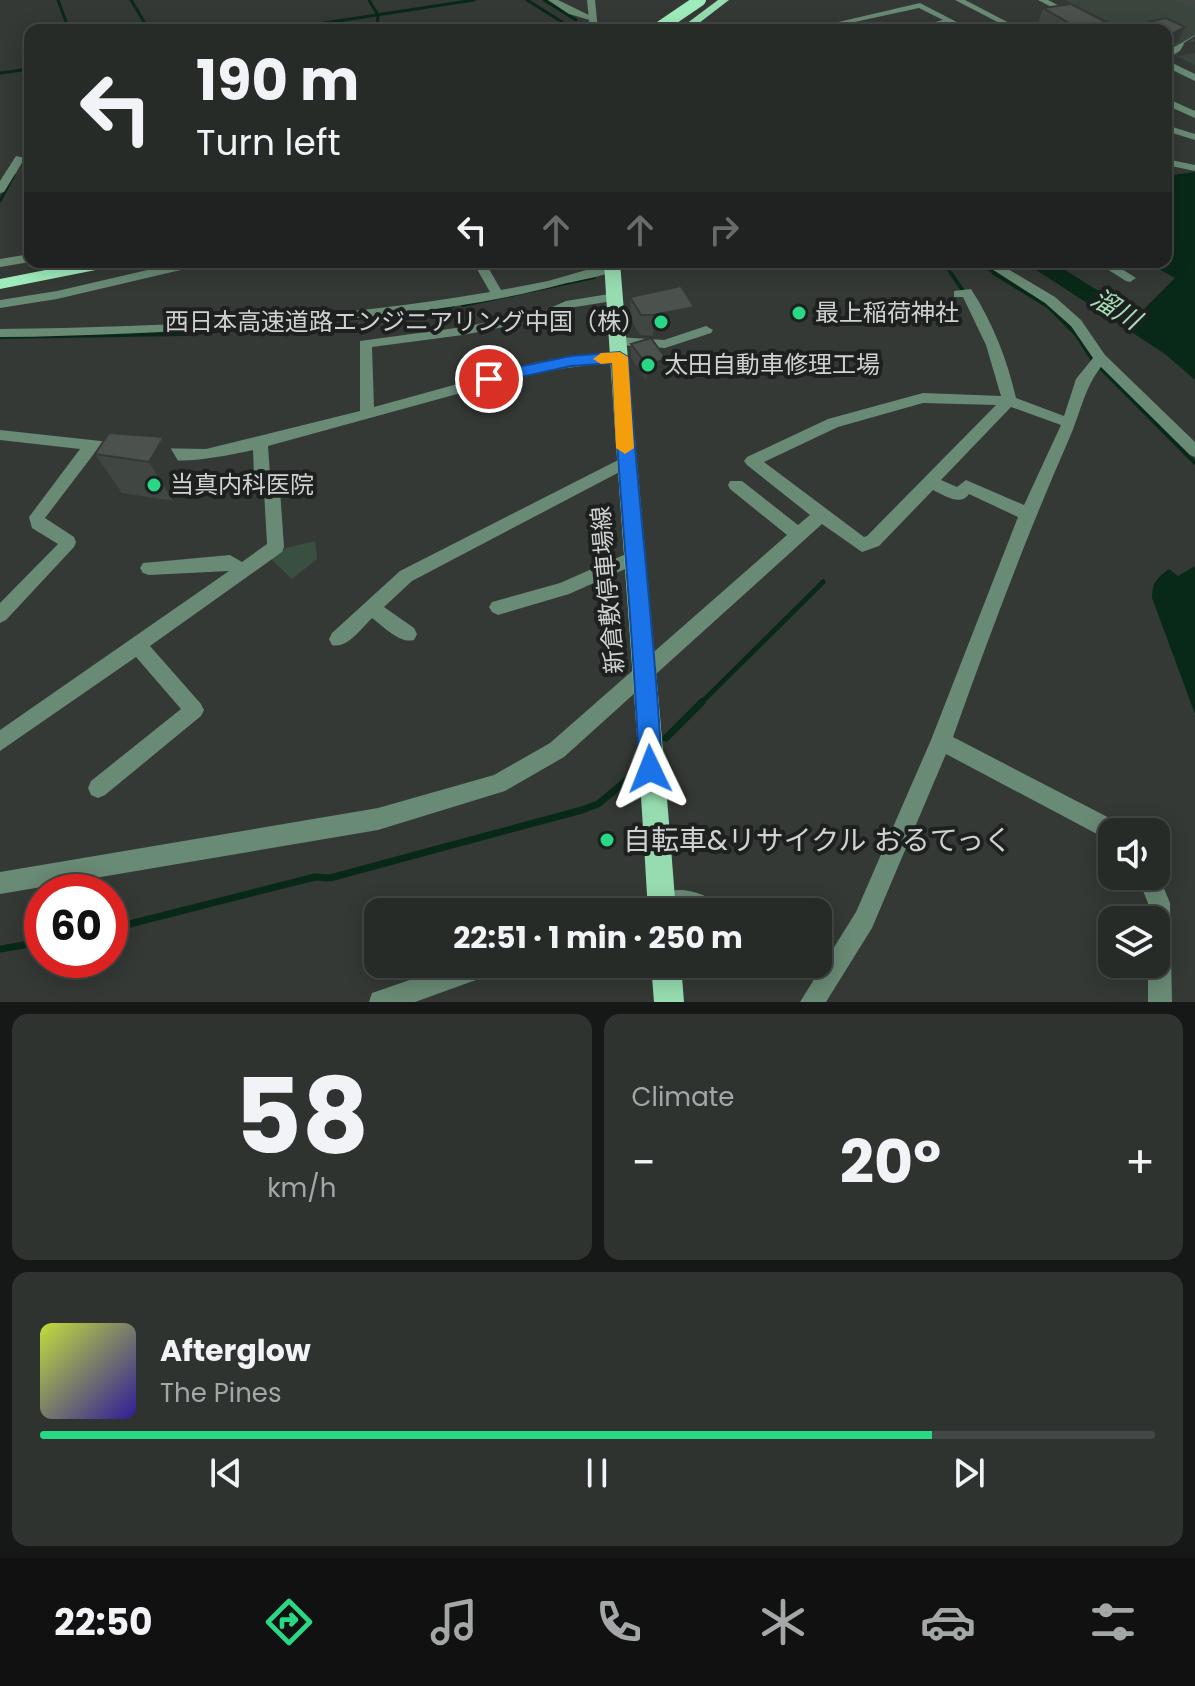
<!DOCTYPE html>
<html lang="en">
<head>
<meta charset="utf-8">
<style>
  body { margin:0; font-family:Poppins,"Noto Sans JP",sans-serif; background:#2f3330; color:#f1f3f6; height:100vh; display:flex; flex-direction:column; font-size:30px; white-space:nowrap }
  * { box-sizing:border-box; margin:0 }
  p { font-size:26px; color:#a4a7a8 }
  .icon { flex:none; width:44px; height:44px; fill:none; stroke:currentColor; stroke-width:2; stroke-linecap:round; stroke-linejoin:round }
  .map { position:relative; height:1002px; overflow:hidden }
  .drawer { display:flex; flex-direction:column; gap:12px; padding:12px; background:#151816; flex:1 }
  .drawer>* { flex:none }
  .guide { position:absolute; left:24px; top:24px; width:1148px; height:244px; border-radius:16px; box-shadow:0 4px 20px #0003,0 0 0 2px #434745; background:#272b28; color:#f1f3f6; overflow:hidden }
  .fabs { position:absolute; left:1098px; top:818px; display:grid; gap:16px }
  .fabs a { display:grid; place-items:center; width:72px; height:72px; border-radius:16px; background:#272b28; box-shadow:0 4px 20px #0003,0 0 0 2px #434745; font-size:40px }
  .speed { position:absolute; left:24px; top:874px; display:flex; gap:16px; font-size:40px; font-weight:700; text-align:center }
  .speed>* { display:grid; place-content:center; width:104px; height:104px; border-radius:50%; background:#272b28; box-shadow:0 4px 20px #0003,0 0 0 2px #434745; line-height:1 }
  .speed .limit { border:12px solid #d22; background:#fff; color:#111 }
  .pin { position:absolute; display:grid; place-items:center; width:68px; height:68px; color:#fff; margin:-34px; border:4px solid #fff; border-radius:50%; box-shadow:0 2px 8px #0007 }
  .me { position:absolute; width:88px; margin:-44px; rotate:358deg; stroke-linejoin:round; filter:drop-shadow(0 0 6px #0008) }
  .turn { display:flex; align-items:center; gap:28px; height:168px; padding:0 40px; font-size:36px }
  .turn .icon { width:104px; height:104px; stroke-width:2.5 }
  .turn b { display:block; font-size:56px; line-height:68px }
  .lanes { display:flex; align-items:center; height:76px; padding:0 40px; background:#0003; justify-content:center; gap:40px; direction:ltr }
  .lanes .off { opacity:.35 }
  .big { font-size:60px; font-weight:700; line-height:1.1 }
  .drawer .card { flex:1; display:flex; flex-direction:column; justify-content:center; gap:12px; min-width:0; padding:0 28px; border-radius:16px; background:#2f3330 }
  .drawer .dial { align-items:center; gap:0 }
  .dial b { font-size:104px; line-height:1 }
  .song { display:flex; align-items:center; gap:24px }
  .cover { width:96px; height:96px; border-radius:12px; background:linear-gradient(135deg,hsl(70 70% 55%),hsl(250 70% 35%)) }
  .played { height:8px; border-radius:4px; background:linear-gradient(90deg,#28d885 80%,#434745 80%) }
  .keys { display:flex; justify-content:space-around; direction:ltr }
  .heat { display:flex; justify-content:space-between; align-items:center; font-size:44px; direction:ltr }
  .drawer .tiles { flex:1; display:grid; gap:12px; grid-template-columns:1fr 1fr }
  .card:last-child { grid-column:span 2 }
  .trip { position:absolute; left:364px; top:898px; width:468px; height:80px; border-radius:16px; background:#272b28; box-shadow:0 4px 20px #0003,0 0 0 2px #434745; font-weight:700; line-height:80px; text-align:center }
  .tabs { display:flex; height:128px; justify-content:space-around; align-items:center; background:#101110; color:#a4a7a8 }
  .tabs .icon { width:56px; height:56px }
  .tabs .current { color:#28d885 }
  .tabs b { font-size:36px; color:#f1f3f6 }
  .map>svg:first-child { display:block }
  .built { fill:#3a453e }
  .green { fill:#395041 }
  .water { fill:#092918 }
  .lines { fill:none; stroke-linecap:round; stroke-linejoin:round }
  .stream-far3 { stroke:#092918; stroke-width:3 }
  .stream-far2 { stroke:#092918; stroke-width:4 }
  .stream-far1 { stroke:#092918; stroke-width:5 }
  .stream { stroke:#092918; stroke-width:7 }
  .minor { fill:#698a74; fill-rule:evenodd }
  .tertiary { fill:#698a74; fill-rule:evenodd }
  .primary { fill:#96dcb0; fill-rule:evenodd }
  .trunk { fill:#9eecbc; fill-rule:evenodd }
  .trunk-bridge { stroke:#9eecbc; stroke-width:12 }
  .wall { fill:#404642 }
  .shaded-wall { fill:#343936 }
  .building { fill:#4b514d; stroke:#343936; stroke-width:2 }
  .route { fill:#1a73e8; stroke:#114b97; stroke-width:2 }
  .slow { fill:#f59e0b }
  .poi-dot { fill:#28d885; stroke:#1d201e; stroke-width:3 }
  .labels { text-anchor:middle; stroke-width:8; stroke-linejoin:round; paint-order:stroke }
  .poi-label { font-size:24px; fill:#cfd2d0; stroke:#1d201e; text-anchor:start }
  .street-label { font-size:24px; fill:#cfd2d0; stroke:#1d201e }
  .water-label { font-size:26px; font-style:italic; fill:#a4deb8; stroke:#1d201e }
  .near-poi-label { font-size:28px; fill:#cfd2d0; stroke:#1d201e; text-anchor:start }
</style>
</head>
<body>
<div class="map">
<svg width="1195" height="1002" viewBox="0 0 1195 1002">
  <rect width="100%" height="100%" fill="#343935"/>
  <polygon class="built" points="1065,0 1195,0 1195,65 1166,51 1166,30 1125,30"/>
  <polygon class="green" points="315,541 317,559 292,579 271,559 286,548"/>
  <g class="water">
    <polygon points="1195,172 1195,380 1165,354 1024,262 1052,262 1131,311 1140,313 1175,278 1146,262 1166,262 1166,202 1170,200 1173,182 1171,179 1172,175"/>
    <path d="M1195 566V714L1152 598C1152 583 1157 577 1169 569L1178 576Z"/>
  </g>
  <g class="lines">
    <g class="stream-far3">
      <polyline points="58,0 69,30"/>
      <polyline points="131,0 149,30"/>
      <polyline points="369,0 378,15 377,30"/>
      <polyline points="527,0 562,22"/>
      <polyline points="544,0 576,20"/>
      <polyline points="581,23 585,25"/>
      <polyline points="279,30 474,0"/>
      <polyline points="0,73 30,69"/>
      <polyline points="21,163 30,151"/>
      <polyline points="0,201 14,175"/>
      <polyline points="943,262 952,275"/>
      <polyline points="977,262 998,275"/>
      <polyline points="626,267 646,262"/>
    </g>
    <g class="stream-far2">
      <polyline points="951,273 965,294"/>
      <polyline points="994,273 1049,307 1076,334 1092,359 1195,463"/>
      <polyline points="463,305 594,277"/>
      <polyline points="428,310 453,306"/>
      <polyline points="0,337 183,334 386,315"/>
    </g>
    <polyline class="stream-far1" points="700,704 823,582"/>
    <g class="stream">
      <polyline points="666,738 702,702"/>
      <polyline points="110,929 315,877 330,878 582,810 598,804 633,775"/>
      <polyline points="0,949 42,942"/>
    </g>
    <g class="minor">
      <polygon points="548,0 558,0 597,19 593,21 569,14"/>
      <polygon points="955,0 965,0 1019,28 1001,30 1007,27"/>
      <polygon points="920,3 972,30 962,30 949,24 920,30 905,30 943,20 919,8 827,28 828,30 819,30 817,27"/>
      <polygon points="1195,35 1195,42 1166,59 1166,52"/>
      <polygon points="1166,98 1195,111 1195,118 1166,105"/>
      <polygon points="1166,125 1195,134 1195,140 1166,131"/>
      <polygon points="16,156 25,158 4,192 0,193 0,181"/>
      <polygon points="1166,159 1195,165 1195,171 1166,165"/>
      <polygon points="30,254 30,262 0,267 0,259"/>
      <polygon points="182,262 204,262 202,265 57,299 0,308 0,300 57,291"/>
      <path d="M473 262H485L501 290 548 281 614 262H632C615 275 584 279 563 284 473 308 379 317 286 324 191 331 96 336 0 337V329C163 327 329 320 490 292Z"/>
      <path d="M981 262H996L1055 297 1081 320 1105 355 1195 442V457L1190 455 1101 367C1084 388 1080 415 1069 439 1026 537 989 636 953 737L1121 824 1124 832H1112V842L946 754 872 928 826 1002H800L856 912 931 740 1018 517 969 494C960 507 944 495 933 490L879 546 862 552 822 524 564 757 505 791 378 830 0 894V872L378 808 494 775 550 743 787 535 730 489 728 485 730 481H742L798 525 810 515 747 465 744 461 747 457 828 419 923 393 1001 396 986 345 963 297H954V291L971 289C993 323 1007 359 1016 398L1064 416 1076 379 1093 358 1071 326 1045 303ZM923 403 996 405 867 536 864 537 764 462 838 427ZM1011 407 1061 425 1024 505 966 480 957 487 941 480Z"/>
      <polygon points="1096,262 1111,262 1136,278 1130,282 1126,281"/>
      <path d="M615 293 621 297 619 300 569 308 545 319 463 335 372 347 374 407 537 362 620 353 627 357 620 361 537 372 268 446 270 475 280 490 284 547 282 552 150 646 201 704 204 710 201 716 105 795 98 798 91 795 88 788 91 781 181 709 136 657 0 751V730L229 571 149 575 143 573 140 568 143 563 230 555 242 562 267 544 264 491 254 476 253 450C230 455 163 470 146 452L149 448 206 449 360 411V341L463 327 541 312 566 301Z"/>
      <polygon points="706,326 713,330 711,333 665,348 618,345 611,341 618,337 664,340"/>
      <polygon points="0,430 119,443 127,448 119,453 96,451 45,518 74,537 76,542 74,547 6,620 0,623 0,603 58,544 32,528 29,517 80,449 0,440"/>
      <path d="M626 456 631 458 634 462 631 466 412 581 384 607 414 628 417 634 414 640C400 644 384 627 372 618 361 629 347 649 332 645L329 639 332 633 400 571Z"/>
      <polygon points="635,550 641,552 643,557 641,562 569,594 498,615 492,612 489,607 492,602 560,583"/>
      <polygon points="1156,869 1170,903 1172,1002 1148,1002 1148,964 1156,964 1156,920 1148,920 1148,903 1137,876 1156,876"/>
      <path d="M683 890C698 892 715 897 721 912H624L627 904C645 897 663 890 683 890Z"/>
      <polygon points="456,964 502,964 498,972 415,1002 369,1002 372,993"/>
    </g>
    <g class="tertiary">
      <polygon points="587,0 595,0 598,30 590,30"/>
      <polygon points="1038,0 1048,0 1106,30 1096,30"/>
      <polygon points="1166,60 1195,74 1195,81 1166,67"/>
    </g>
    <g class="primary">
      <polygon points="718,0 729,0 690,30 678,30"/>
      <path d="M604 262H620C637 479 660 695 676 912H648C636 695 617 479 604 262Z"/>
      <polygon points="651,964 681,964 684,1002 654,1002"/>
    </g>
    <polygon class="trunk" points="86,262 119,262 111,267 0,289 0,279"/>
    <polyline class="trunk-bridge" points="656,30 700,0"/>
  </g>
  <g class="wall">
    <polygon points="1171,0 1195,0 1195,8"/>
    <polygon points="1071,4 1119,29 1166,18 1185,27 1178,42 1168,47 1166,52 1166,30 1050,30 1038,23 1043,8"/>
    <polygon points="630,297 694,307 692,327 653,336 640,335 630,318"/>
    <polygon points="631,344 665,373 646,379 631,358"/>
    <polygon points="109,433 187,476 173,501 122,493 95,454"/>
  </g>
  <g class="shaded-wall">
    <polygon points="1185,27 1178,42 1168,47 1166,52 1166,44 1172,34"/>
    <polygon points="1195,42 1195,53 1177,56 1184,44"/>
    <polygon points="694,307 692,327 653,336 654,315"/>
    <polygon points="666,359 665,373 646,379 647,365"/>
    <polygon points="164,437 187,476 173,501 149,462"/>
  </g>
  <g class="building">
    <polygon points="1071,4 1119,29 1166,18 1185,27 1172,34 1171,43 1166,44 1166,30 1088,30 1078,28 1043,8"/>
    <polygon points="1195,37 1195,42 1184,44"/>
    <polygon points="681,286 694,307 654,315 641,315 630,297"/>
    <polygon points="651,338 666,359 647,365 631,344"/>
    <polygon points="109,433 164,437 149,462 95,454"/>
  </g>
  <path class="route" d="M620 352 628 357C637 495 655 631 662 769L659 777 650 780 642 777 639 769C634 633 619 498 612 363L571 366 489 384 481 379 489 373 571 356Z"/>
  <polygon class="slow" points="620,352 628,357 634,448 625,454 616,448 612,363 601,364 593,359 601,353"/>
  <g class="poi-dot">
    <circle cx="799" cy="313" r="8"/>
    <circle cx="661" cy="322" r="8"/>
    <circle cx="648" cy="365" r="8"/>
    <circle cx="154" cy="485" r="8"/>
    <circle cx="607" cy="840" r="8"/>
  </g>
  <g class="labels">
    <g class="poi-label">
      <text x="815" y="321">最上稲荷神社</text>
      <text x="645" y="330" text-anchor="end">西日本高速道路エンジニアリング中国（株）</text>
      <text x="664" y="373">太田自動車修理工場</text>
      <text x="170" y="493">当真内科医院</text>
    </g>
    <g class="street-label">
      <text transform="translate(608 590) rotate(-95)" y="8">新倉敷停車場線</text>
    </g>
    <g class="water-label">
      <text transform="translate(1116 309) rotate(31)" y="9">溜川</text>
    </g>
    <g class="near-poi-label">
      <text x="623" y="850">自転車&amp;リサイクル おるてっく</text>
    </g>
  </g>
</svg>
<div class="fabs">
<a><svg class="icon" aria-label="sound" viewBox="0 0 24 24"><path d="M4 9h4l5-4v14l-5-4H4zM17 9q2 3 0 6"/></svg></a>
<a><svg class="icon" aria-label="layers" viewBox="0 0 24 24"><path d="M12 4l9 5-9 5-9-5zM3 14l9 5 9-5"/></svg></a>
</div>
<div class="speed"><div class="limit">60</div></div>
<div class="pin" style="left:489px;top:379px;background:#d93025"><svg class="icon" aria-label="arrive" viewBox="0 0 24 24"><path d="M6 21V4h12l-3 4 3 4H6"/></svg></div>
<svg class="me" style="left:650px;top:769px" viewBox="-20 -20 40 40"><path d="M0-17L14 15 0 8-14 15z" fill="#1a73e8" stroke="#fff" stroke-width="4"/></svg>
<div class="trip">22:51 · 1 min · 250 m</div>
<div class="guide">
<div class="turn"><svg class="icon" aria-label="left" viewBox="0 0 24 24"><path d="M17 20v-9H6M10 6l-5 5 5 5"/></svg><div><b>190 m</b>Turn left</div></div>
<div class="lanes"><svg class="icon" aria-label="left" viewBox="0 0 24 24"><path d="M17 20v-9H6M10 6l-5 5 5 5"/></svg><svg class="icon off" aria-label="ahead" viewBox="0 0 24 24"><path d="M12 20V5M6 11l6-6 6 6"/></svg><svg class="icon off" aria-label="ahead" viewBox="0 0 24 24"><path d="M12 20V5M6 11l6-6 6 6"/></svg><svg class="icon off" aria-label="right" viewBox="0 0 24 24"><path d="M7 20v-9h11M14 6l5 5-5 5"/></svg></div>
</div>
</div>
<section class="drawer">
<div class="tiles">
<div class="card dial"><b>58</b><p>km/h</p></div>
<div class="card"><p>Climate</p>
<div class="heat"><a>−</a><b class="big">20°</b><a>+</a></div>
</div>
<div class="card">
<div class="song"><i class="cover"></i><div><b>Afterglow</b><p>The Pines</p></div></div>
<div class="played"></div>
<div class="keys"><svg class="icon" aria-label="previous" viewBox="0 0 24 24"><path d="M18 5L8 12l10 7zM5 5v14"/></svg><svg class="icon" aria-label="pause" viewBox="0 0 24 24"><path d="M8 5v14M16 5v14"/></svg><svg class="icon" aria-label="next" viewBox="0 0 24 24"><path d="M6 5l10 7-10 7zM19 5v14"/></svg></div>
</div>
</div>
</section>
<nav class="tabs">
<b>22:50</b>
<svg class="icon current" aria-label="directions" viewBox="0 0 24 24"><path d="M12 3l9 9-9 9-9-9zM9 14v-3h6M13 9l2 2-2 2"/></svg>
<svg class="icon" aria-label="music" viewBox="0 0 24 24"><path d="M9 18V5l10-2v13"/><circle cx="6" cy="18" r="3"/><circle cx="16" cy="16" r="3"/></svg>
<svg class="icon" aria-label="phone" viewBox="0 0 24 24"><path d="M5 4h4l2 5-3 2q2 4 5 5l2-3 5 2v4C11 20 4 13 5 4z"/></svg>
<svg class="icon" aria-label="climate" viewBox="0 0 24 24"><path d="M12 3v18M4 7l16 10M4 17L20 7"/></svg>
<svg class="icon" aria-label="car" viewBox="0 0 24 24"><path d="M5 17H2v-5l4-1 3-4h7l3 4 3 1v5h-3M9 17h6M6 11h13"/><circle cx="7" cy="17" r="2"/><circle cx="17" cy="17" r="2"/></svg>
<svg class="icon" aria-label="filters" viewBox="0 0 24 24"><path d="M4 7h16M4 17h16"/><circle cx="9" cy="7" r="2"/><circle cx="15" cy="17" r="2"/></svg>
</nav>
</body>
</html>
